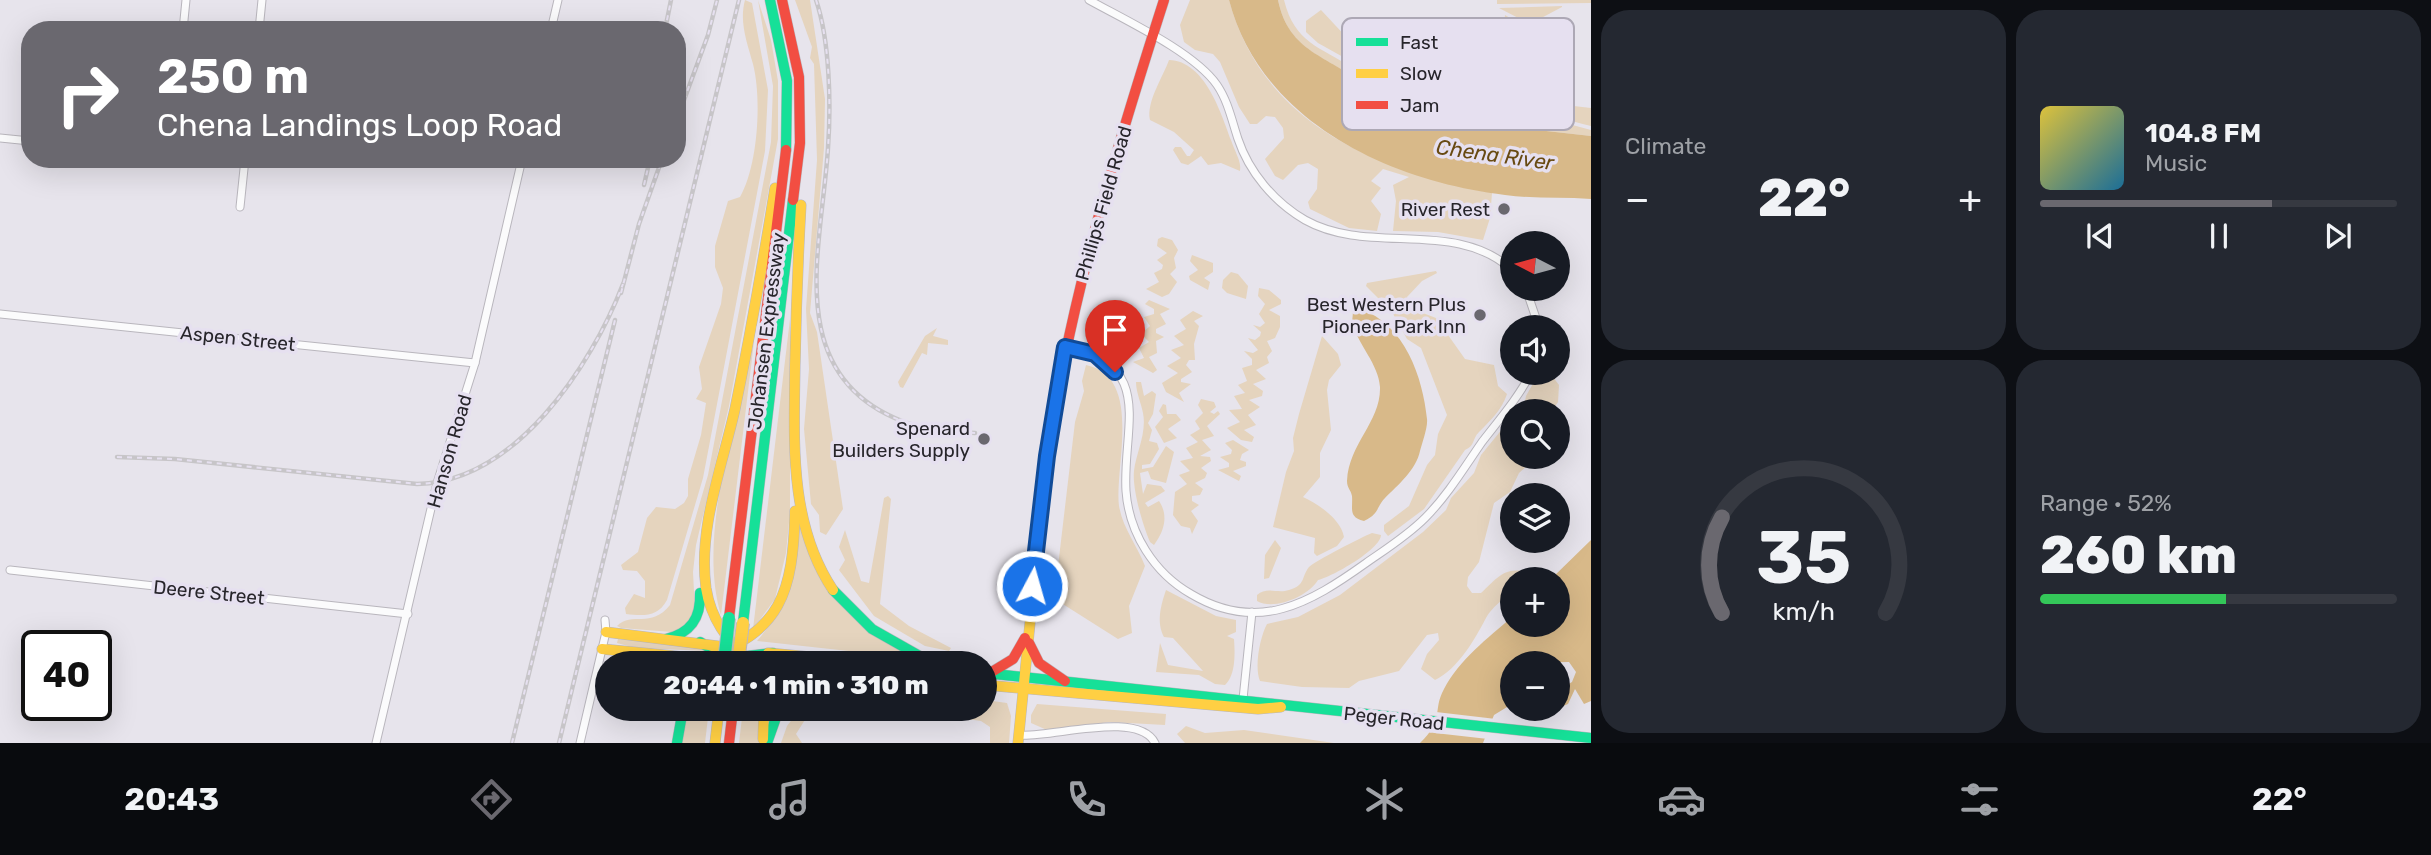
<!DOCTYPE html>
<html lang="en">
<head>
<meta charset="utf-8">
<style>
  body { margin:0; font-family:Rubik,sans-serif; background:#242831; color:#f1f3f6; height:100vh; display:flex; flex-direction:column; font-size:26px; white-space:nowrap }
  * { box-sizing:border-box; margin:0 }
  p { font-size:23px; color:#9ea1a6 }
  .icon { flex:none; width:38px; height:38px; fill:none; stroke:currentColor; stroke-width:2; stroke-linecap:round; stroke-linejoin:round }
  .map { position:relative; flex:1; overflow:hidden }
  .panel { display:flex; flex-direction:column; gap:10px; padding:10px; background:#0d0f14; width:840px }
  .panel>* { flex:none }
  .hud { position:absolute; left:21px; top:21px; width:665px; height:147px; border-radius:28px; box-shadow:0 7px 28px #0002; background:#6a686f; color:#fff; overflow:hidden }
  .needle { width:46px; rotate:276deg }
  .fabs { position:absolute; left:1500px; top:231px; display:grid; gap:14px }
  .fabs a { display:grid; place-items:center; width:70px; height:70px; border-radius:50%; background:#171b24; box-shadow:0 7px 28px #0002; font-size:35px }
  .speed { position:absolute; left:21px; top:630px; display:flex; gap:14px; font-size:35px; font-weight:700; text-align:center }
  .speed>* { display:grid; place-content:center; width:91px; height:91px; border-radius:50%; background:#171b24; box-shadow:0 7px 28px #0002; line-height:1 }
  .speed .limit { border:4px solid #111; border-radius:10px; background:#fff; color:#111 }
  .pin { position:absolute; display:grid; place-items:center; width:60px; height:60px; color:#fff; margin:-72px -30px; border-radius:50% 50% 50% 0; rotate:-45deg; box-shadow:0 0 7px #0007 }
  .pin .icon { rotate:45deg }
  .me { position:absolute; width:77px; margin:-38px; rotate:6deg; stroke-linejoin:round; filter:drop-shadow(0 0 5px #0008) }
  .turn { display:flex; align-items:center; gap:24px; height:147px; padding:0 21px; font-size:32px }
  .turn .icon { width:91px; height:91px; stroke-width:2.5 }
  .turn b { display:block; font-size:49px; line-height:60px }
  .big { font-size:52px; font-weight:800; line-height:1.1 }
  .panel .tile { flex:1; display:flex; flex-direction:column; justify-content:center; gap:10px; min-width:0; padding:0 24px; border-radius:28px; background:#242831 }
  .panel .dial { align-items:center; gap:0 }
  .dial svg { height:182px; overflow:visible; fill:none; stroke:#363941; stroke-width:7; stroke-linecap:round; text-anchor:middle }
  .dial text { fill:#f1f3f6; stroke:none }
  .song { display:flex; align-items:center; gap:21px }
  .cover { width:84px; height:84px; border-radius:10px; background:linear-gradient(135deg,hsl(50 70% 55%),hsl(200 70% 35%)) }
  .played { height:7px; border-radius:4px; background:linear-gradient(90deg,#6a686f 65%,#363941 65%) }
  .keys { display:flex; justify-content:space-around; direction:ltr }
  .heat { display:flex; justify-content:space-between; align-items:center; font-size:38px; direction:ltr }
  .charge { height:10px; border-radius:5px; background:linear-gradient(90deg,#34c759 52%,#363941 0) }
  .panel .tiles { flex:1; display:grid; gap:10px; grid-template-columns:repeat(2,1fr) }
  .trip { position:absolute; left:595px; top:651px; width:402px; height:70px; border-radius:35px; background:#171b24; box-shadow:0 7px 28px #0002; font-weight:800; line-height:70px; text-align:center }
  .tab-bar { display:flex; height:112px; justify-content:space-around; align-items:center; background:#090b0e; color:#9ea1a6 }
  .tab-bar .icon { width:49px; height:49px }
  .tab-bar .on { color:#6a686f }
  .tab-bar b { font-size:32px; color:#f1f3f6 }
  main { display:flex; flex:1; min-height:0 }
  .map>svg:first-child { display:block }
  .green { fill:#e5d4be }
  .water { fill:#d8b989 }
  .pier { fill:#e7e4ec }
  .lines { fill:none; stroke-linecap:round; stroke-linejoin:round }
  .street-casing { stroke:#b9b6bd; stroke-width:9 }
  .fast-casing { stroke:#b9b6bd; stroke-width:11 }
  .slow-casing { stroke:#b9b6bd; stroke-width:11 }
  .jam-casing { stroke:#b9b6bd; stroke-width:11 }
  .street { stroke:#fbfbfc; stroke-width:7 }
  .fast { stroke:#16e098; stroke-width:10 }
  .slow { stroke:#ffcf43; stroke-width:10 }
  .jam { stroke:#f24e42; stroke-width:10 }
  .rail-casing { stroke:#c7c5c8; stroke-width:4.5 }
  .rail { stroke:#e6e0f0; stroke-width:2; stroke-dasharray:5; stroke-linecap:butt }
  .fast-bridge-casing { stroke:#bdb9c3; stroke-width:14; stroke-linecap:butt }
  .slow-bridge-casing { stroke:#bdb9c3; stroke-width:14; stroke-linecap:butt }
  .fast-bridge { stroke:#16e098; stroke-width:12 }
  .slow-bridge { stroke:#ffcf43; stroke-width:12 }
  .route-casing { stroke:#114b97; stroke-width:18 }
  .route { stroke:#1a73e8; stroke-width:12 }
  .poi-dot { fill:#6a686f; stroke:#e6e0f0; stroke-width:2.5 }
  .labels { text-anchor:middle; stroke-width:7; stroke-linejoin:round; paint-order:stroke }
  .street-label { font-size:19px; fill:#27252b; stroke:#e6e0f0 }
  .poi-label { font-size:19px; fill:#27252b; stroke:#e6e0f0; text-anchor:end }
  .water-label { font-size:21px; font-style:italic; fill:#684a12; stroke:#e6e0f0 }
  .key { fill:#e6e0f0; stroke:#ada8b5; stroke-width:2 }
  .key-label { font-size:19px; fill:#27252b }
</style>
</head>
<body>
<main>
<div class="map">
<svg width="1591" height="743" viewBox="0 0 1591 743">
  <rect width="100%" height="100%" fill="#e7e4ec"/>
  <g class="green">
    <path d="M745 0 752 3 768 90 765 151 703 478 667 600C658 617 644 616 626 614L625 608 634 594 645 598V581L637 571 623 570 621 565 638 552 647 518 656 507 675 509 684 503 688 496V479L701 435 706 403 696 399 702 389 699 367 721 304 723 288 715 267V246L728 201 740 197C758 166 762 99 753 64 747 42 739 22 745 0Z"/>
    <path d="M758 0 771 40 778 81V139L729 406 696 545 693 572 695 611 687 625 672 632 621 628 617 626C632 611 651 629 670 605L708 475 771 142 773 86Z"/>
    <polygon points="795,0 810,0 825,99 824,148 810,313 817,332 843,509 826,535 820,532 819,515 811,504 804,429 809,369 806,309 817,160 814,64 810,58 812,47"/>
    <path d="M1190 0H1229C1263 126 1377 169 1492 193L1490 218 1483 240 1438 232 1393 231 1396 201 1393 185 1409 177 1383 169 1371 181 1381 188 1371 201 1381 214 1377 231 1349 228 1310 209 1308 202 1317 189 1318 169 1308 163 1298 165 1283 180 1275 176 1265 159 1284 138 1283 128 1275 117 1266 116 1257 124H1250L1239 107 1220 62 1213 54 1195 50 1184 42 1180 25Z"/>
    <path d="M1278 0H1284C1295 44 1320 46 1352 68 1366 77 1377 91 1390 101L1389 105C1377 100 1374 93 1365 85 1328 56 1289 53 1278 0Z"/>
    <polygon points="1497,0 1591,0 1591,3 1497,4"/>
    <polygon points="1562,7 1530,24 1499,8 1562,6"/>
    <polygon points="1321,10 1364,56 1364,66 1361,67 1318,43 1306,32 1306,21"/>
    <polygon points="1505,15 1527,28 1530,41 1503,47"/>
    <path d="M1169 60C1205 61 1221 113 1231 140 1234 150 1242 162 1240 171L1221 163 1208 165 1201 156 1188 165 1181 163 1173 150 1175 147H1181L1187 156H1190L1194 150 1174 132 1150 120C1146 102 1163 77 1169 60Z"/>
    <path d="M1388 80 1420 88 1591 108V126C1564 120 1536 107 1508 103 1466 98 1413 112 1378 83Z"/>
    <polygon points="1395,102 1427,108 1445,103 1496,106 1516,113 1539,116 1591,130 1591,136 1483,124 1394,107"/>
    <polygon points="1162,237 1172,240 1178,250 1174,258 1176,268 1170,274 1177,282 1169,294 1162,297 1146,289 1159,282 1154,273 1162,269 1163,265 1157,260 1167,253 1157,246 1158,239"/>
    <polygon points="1192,255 1213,263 1213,272 1204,278 1210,282 1208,290 1190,280 1189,276 1198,270 1190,261"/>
    <path d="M1436 271 1437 273 1422 281 1407 297 1410 308 1436 318 1465 359 1494 365 1498 386 1507 394C1502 410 1489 422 1479 432 1472 439 1475 446 1465 450L1424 509 1388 536 1384 531V525L1409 506 1427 465 1435 455 1438 434 1447 415 1421 348 1407 339 1392 312 1366 286 1367 283Z"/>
    <polygon points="1231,272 1238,274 1248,286 1246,299 1227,293 1222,288 1223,280"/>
    <polygon points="1259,288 1269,290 1281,300 1281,304 1269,310 1280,316 1280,327 1275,338 1267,341 1272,351 1267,357 1269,363 1256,370 1266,379 1253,384 1263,391 1262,396 1249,400 1260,407 1248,415 1256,425 1244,430 1254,437 1252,442 1241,440 1227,428 1240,422 1229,410 1242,409 1234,396 1245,393 1238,385 1247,381 1242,368 1252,365 1252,359 1244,351 1253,353 1258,350 1248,338 1255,340 1260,336 1261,332 1253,325 1260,327 1265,323 1259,314 1265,304 1258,296"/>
    <polygon points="1149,300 1170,309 1160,314 1166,324 1156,329 1156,333 1164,337 1156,341 1157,353 1149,357 1157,370 1153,373 1133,362 1144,358 1139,348 1149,342 1141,334 1150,326 1144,317 1154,314 1154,309 1145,304"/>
    <polygon points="1193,311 1203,316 1194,321 1199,326 1194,344 1195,360 1189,360 1186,365 1192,372 1181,379 1181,382 1191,384 1179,393 1184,402 1166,392 1162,383 1178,373 1167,366 1181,358 1171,350 1184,345 1174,336 1186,329 1180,320"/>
    <polygon points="790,319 790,512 786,553 775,599 753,629"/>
    <polygon points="937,328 933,336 948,340 948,345 928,343 927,355 922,353 903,388 900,387 898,382 925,336"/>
    <path d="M1322 336 1338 354 1341 365 1329 380 1327 390 1331 430 1320 453V477L1303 497C1318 504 1341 519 1344 537L1337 546 1317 556 1314 553 1315 538 1273 527 1286 472 1294 451 1293 438 1299 414Z"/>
    <path d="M754 342 721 615C697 537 736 421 754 342Z"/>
    <path d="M1086 365C1144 377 1114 467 1119 506 1123 529 1137 545 1145 566L1129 606 1132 633 1118 639 1058 601 1055 592 1075 422 1084 391 1082 381Z"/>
    <polygon points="1539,373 1550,373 1559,385 1558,402 1552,411 1517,411 1524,406 1526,396"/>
    <path d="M1136 382H1141L1144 396 1152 391 1156 394 1153 414 1148 423 1152 430 1149 441 1157 443 1159 449 1150 464 1142 465V469L1153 467 1166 446 1174 452 1166 483 1151 479 1148 471 1140 473 1143 494 1147 484 1161 486 1165 491 1145 503 1148 507 1159 501C1169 516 1164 531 1154 545L1150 542C1143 526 1132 489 1134 471 1136 453 1147 433 1143 413 1141 403 1136 392 1136 382Z"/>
    <polygon points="1201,399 1214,402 1216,407 1210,412 1214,414 1218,411 1220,414 1207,426 1214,436 1202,440 1211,450 1200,456 1210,457 1211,461 1201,468 1207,473 1205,478 1195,483 1203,489 1200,495 1192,496 1192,501 1199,505 1191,511 1198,521 1192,534 1190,528 1181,526 1173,515 1175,492 1187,484 1179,475 1190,471 1180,461 1193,458 1186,448 1198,442 1190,435 1200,429 1195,421 1203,413 1198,405"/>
    <polygon points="1163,404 1166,405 1167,414 1176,414 1181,420 1168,429 1177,438 1164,443 1155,427 1163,417 1159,411"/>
    <path d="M1512 417V457H1548L1529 464 1519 473 1510 492 1494 503 1479 562 1468 577 1467 586 1472 593H1481C1495 581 1502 568 1522 571L1525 579H1512V590C1504 599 1491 608 1486 618 1475 639 1458 669 1435 680L1421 669 1427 654 1439 640 1438 633 1427 635 1399 671 1359 681 1349 688 1302 687 1260 681C1254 667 1260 637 1267 624L1298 617 1340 595 1423 532 1446 510 1451 498 1474 473 1481 455Z"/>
    <polygon points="1233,440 1249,450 1242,454 1240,460 1246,462 1246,466 1233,471 1241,476 1239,481 1218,470 1229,467 1229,463 1220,457 1231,454 1232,450 1225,443"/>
    <polygon points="888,496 891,499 880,604 909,626 951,648 949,651 925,646 874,616 839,570 845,560 839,547 845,530 861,581 869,583 884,498"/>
    <polygon points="798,521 816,571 903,654 903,657 757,641 770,625"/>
    <path d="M1372 533 1381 535C1381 549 1332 577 1318 580 1309 596 1274 611 1257 601V595C1267 586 1277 594 1289 590 1306 585 1301 577 1309 567 1315 561 1362 537 1372 533Z"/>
    <polygon points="1275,540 1281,548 1269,578 1264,579 1265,555"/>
    <path d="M1166 590 1216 616 1236 620V632L1227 636 1234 639C1235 653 1236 675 1225 685L1215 684 1199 675 1156 672 1160 643 1168 665 1203 671 1173 638 1164 637C1156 622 1161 605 1166 590Z"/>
    <polygon points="618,639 690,645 709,651 636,648 617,643"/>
    <polygon points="985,700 1007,703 1011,716 1009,743 990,743 990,727 981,721 895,709 985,709"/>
    <polygon points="1037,704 1166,714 1165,725 1110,722 1047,730 1031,723 1031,715"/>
    <polygon points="688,709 709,709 705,743 681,743"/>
    <polygon points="743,709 760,709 759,743 739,743"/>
    <polygon points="800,709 817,709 808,715 796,734 802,743 781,743 787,726"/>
    <polygon points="1186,726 1205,733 1244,730 1334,743 1185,743 1177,734"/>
  </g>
  <g class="water">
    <path d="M1229 0H1278C1289 53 1328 55 1364 85 1376 95 1378 101 1394 107L1483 124 1591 136V199C1562 197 1534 199 1505 195 1389 181 1261 122 1229 0Z"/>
    <path d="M1360 309C1405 324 1423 378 1427 419 1428 427 1422 443 1420 451 1416 470 1398 485 1385 498 1375 509 1380 513 1364 521 1348 517 1353 509 1352 496 1351 490 1347 488 1347 481 1349 443 1381 422 1380 387 1379 365 1358 344 1352 323L1353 312Z"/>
    <path d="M1591 540V701L1584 704 1575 689 1568 704 1558 708V690L1572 682 1576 672 1569 662 1512 663V704L1494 715 1483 743H1420C1445 719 1432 711 1444 689 1459 660 1488 638 1512 617V625H1558V579H1551Z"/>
  </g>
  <polygon class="pier" points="1436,712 1496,719 1488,739 1426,732"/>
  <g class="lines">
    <g class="street-casing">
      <g id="street">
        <path d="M1089 0C1125 20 1194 52 1217 85 1228 101 1232 121 1238 139 1249 172 1274 202 1305 220 1369 256 1456 218 1512 270"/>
        <polyline points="183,30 186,0"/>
        <polyline points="259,30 262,0"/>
        <polyline points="551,30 558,0"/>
        <polyline points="0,138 30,141"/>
        <polyline points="240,207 245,159"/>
        <polyline points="1526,289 1539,327"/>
        <polyline points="0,314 475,363"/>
        <path d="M1065 347C1157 363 1122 428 1126 491 1129 533 1154 573 1191 594 1258 634 1310 603 1366 563 1386 549 1407 536 1425 518 1447 496 1464 468 1482 442 1499 420 1518 398 1531 373"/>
        <polyline points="10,570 408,614"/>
        <polyline points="1243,699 1252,612"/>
        <path d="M1019 735C1052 738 1138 710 1155 743"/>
        <polyline points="376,743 437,483 475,363 522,159"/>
        <polyline points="580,743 606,632 605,620"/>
      </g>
    </g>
    <g class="fast-casing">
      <g id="fast">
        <polyline points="770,0 787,81 786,150"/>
        <polyline points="833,590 872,629 932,663"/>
        <polyline points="743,623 793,200"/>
        <path d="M666 639C691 633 701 618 700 593"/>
        <polyline points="700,642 734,663"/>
        <polyline points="739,657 773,653"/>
        <polyline points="985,673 1591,738"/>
        <polyline points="677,743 683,709"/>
        <polyline points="767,743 779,709"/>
      </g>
    </g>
    <g class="slow-casing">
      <g id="slow">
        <path d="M801 205C798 259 796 313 795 366 794 443 789 524 833 590"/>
        <polyline points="606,632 733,648"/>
        <polyline points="602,649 705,659"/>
        <polyline points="768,653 876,663"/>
        <polyline points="650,654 665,663"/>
        <path d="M701 659C782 633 793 592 795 511"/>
        <path d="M753 663C728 643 711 620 706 588 698 528 722 467 735 409 750 336 763 262 775 188"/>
        <polyline points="985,685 1258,709 1281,707"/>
        <polyline points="763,739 764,709"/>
        <polyline points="715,743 719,709"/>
        <polyline points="1018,743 1046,463"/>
      </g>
    </g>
    <g class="jam-casing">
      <g id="jam">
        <polyline points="782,0 799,77 800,143 793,200"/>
        <path d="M1046 463C1069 303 1115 153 1164 0"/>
        <polyline points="729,618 786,150"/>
        <polyline points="1029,643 1039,663 1065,681"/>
        <polyline points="990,673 1013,659 1025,638"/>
        <polyline points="729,743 733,709"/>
      </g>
    </g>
    <use href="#street" class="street"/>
    <use href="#fast" class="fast"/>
    <use href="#slow" class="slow"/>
    <use href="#jam" class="jam"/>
    <g class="rail-casing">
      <g id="rail">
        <path d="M816 0C830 41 831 105 828 148 822 246 781 374 902 421 925 430 951 431 975 433"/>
        <polyline points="665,30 671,0"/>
        <polyline points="677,119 708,35 717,0"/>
        <polyline points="644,185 650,159"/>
        <polyline points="621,293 639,224 662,159"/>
        <path d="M117 457 175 459 417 484C515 482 591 367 623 284"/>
        <polyline points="512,743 615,320"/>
        <polyline points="559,743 739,0"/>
      </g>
    </g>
    <use href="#rail" class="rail"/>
    <g class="fast-bridge-casing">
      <polyline id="fast-bridge" points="724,663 729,618"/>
    </g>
    <g class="slow-bridge-casing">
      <polyline id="slow-bridge" points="738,663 743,623"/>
    </g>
    <use href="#fast-bridge" class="fast-bridge"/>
    <use href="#slow-bridge" class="slow-bridge"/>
  </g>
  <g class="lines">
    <g class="route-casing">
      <polyline id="route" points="1032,586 1047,456 1065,347 1095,354 1115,372"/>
    </g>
    <use href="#route" class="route"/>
  </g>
  <g class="poi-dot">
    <circle cx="1504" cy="209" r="7"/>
    <circle cx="1480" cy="315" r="7"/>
    <circle cx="984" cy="439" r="7"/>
  </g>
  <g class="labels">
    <g class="street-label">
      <text transform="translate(1103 203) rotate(-74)" y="7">Phillips Field Road</text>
      <text transform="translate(766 331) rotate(-83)" y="7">Johansen Expressway</text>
      <text transform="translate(238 338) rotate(6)" y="7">Aspen Street</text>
      <text transform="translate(449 451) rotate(-74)" y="7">Hanson Road</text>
      <text transform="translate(209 592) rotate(6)" y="7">Deere Street</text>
      <text transform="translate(1394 718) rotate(6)" y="7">Peger Road</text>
    </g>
    <g class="poi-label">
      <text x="1490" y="216">River Rest</text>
      <text x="1466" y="311">Best Western Plus<tspan x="1466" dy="22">Pioneer Park Inn</tspan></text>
      <text x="970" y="435">Spenard<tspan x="970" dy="22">Builders Supply</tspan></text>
    </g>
    <g class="water-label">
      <text transform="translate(1495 155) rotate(8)" y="7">Chena River</text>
    </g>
  </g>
  <rect x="1342" y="18" width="232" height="112" rx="10" class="key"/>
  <rect x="1356" y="38" width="32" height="8" fill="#16e098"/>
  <rect x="1356" y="69" width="32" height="9" fill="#ffcf43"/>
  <rect x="1356" y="101" width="32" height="8" fill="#f24e42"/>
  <g class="key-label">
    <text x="1400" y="49">Fast</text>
    <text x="1400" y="80">Slow</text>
    <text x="1400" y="112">Jam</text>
  </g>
</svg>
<div class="fabs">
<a><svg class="needle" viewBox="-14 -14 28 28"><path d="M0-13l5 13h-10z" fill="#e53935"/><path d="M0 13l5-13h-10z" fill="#9ea1a6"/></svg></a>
<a><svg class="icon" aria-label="sound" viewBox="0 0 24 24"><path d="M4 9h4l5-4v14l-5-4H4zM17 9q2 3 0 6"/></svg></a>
<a><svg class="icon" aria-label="search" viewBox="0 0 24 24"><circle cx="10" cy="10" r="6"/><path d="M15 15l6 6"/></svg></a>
<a><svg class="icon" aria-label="layers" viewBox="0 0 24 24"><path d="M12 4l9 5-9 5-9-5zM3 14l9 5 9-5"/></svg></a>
<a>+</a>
<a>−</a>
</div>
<div class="speed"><div class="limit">40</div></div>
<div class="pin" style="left:1115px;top:372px;background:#d93025"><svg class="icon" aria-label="arrive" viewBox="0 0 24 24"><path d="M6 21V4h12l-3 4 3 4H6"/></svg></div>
<svg class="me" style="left:1032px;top:586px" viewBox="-20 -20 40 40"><circle r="17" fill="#1a73e8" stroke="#fff" stroke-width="3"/><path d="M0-11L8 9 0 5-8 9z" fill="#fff"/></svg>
<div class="trip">20:44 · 1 min · 310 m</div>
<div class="hud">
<div class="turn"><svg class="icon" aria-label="right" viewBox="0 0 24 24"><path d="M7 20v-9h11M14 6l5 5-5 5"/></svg><div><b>250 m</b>Chena Landings Loop Road</div></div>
</div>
</div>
<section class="panel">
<div class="tiles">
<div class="tile"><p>Climate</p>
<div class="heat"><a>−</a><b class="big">22°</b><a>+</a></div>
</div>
<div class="tile">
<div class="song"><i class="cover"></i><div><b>104.8 FM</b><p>Music</p></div></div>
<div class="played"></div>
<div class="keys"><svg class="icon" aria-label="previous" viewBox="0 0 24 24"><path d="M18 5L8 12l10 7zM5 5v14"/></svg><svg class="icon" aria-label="pause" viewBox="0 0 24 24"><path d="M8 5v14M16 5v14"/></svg><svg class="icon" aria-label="next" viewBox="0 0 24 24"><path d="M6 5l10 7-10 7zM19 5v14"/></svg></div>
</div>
<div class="tile dial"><svg viewBox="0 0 100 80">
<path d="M14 69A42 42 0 1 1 86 69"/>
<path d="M14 69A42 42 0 0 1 14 27" stroke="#6a686f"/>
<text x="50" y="56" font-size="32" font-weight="700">35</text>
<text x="50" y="72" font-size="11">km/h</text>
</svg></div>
<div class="tile"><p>Range · 52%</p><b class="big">260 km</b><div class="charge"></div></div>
</div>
</section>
</main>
<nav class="tab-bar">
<b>20:43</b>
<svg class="icon on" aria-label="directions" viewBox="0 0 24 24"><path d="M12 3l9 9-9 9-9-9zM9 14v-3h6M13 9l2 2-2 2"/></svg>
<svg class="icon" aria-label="music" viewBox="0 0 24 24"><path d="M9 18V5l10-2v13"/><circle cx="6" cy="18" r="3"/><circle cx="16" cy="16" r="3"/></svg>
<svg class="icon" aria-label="phone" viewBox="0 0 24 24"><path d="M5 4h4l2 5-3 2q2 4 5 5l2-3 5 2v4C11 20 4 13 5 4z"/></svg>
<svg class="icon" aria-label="climate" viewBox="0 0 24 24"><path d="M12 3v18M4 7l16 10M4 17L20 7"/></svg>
<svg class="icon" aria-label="car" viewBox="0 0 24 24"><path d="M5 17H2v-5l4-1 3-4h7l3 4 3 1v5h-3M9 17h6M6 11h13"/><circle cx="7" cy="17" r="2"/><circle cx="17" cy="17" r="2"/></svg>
<svg class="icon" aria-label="filters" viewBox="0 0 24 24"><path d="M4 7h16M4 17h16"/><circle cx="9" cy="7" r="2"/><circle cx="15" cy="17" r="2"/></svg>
<b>22°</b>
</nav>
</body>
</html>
